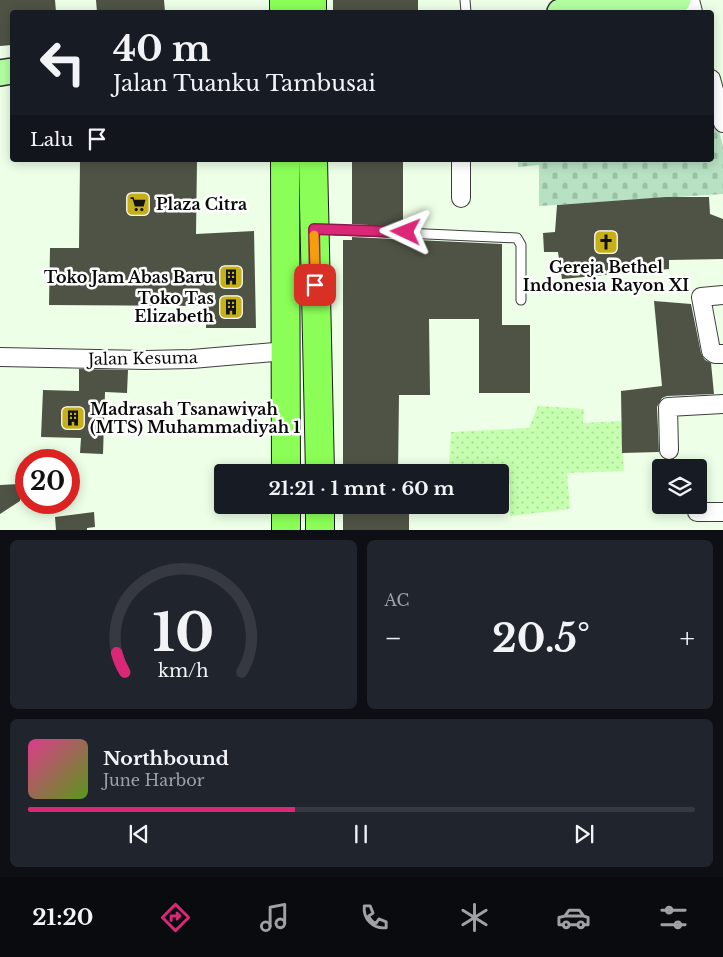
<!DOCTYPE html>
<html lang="id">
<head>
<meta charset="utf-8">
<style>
  body { margin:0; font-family:"Libre Baskerville",serif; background:#20242c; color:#f1f3f6; height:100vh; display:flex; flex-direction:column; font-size:19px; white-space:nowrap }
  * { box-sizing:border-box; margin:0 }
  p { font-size:16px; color:#9ea1a6 }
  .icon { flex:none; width:28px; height:28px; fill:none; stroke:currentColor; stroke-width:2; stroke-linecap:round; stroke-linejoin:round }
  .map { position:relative; height:530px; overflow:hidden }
  .details { display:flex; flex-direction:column; gap:10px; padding:10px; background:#0d0f14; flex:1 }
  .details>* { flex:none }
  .guide { position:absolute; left:10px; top:10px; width:704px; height:152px; border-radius:5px; box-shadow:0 2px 12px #0003; background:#171b24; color:#f1f3f6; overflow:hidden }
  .controls { position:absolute; left:652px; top:459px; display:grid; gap:10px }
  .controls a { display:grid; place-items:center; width:55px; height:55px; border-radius:5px; background:#171b24; box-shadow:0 2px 12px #0003; font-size:25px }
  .speed { position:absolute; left:15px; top:449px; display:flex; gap:10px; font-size:25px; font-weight:700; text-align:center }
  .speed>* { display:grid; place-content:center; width:65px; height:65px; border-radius:50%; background:#171b24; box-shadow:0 2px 12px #0003; line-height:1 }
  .speed .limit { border:8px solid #d22; background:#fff; color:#111 }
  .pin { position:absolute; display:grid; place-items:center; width:42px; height:42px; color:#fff; margin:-21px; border-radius:10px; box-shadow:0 2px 8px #0006 }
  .me { position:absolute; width:55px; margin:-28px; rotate:272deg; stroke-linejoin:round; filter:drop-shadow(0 0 4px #0008) }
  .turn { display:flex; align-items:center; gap:18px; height:105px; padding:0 20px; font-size:22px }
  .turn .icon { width:65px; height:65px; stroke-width:2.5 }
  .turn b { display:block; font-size:35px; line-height:42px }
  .then { display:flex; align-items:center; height:48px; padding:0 20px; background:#0003; gap:10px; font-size:19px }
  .big { font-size:38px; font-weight:700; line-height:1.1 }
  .details .card { flex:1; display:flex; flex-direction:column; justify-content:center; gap:8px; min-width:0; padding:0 18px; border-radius:8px; background:#20242c }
  .details .dial { align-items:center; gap:0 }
  .dial svg { height:130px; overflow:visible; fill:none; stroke:#363941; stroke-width:7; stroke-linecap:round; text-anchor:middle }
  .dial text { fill:#f1f3f6; stroke:none }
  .song { display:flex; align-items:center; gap:15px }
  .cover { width:60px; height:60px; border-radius:8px; background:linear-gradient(135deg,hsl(330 70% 55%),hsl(90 70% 35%)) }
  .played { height:5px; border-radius:2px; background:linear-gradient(90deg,#db2777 40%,#363941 40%) }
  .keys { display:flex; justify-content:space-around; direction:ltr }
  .heat { display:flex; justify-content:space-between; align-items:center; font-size:28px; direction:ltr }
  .details .tiles { flex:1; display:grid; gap:10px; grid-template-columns:1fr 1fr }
  .card:last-child { grid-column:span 2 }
  .trip { position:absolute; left:214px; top:464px; width:295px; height:50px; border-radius:5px; background:#171b24; box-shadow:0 2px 12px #0003; font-weight:700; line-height:50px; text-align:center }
  .tabs { display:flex; height:80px; justify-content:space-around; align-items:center; background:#090b0e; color:#9ea1a6 }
  .tabs .icon { width:35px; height:35px }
  .tabs .on { color:#db2777 }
  .tabs b { font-size:22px; color:#f1f3f6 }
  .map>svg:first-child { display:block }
  .sand { fill:url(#sand-dots) }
  .cemetery { fill:url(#cemetery-stones) }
  .building { fill:#4f5345 }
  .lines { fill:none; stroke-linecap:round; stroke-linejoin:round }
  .lane-casing { stroke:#3d3d3d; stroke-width:11 }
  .street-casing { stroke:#3d3d3d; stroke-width:20 }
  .secondary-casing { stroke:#2c2c2c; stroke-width:28 }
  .primary-casing { stroke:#1b1b1b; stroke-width:30 }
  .lane { stroke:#fff; stroke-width:9 }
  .street { stroke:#fff; stroke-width:18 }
  .secondary { stroke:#b2ffa2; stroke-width:25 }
  .primary { stroke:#8bff57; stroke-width:28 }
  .route-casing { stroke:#8e194d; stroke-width:12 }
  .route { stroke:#db2777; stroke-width:9 }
  .slow { stroke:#f59e0b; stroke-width:9 }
  .labels { text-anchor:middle; stroke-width:5; stroke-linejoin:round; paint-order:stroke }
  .poi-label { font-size:16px; font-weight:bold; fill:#0a0a0a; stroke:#fff; text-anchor:start }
  .street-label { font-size:16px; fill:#0a0a0a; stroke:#fff }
</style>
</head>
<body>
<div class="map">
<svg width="723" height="530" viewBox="0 0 723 530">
  <defs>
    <pattern id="sand-dots" width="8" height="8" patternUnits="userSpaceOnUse" patternTransform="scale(1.25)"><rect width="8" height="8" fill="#c6ffaf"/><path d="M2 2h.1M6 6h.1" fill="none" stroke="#a9d995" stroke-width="1.8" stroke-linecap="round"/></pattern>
    <pattern id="cemetery-stones" width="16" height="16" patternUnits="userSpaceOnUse" patternTransform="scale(1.25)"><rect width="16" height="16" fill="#b7e1c2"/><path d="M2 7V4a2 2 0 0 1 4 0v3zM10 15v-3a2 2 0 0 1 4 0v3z" fill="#9cc0a5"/></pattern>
  </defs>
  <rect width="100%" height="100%" fill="#edffe7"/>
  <polygon class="sand" points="538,406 584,409 583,423 621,421 624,471 567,473 570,509 510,516 510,484 500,483 500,472 416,472 416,467 449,465 451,432 529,428"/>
  <polygon class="cemetery" points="711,98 723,147 723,194 539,206 539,165 518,167 518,160 711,160"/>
  <g class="building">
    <polygon points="0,0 55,0 56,12 12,12 12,45 0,46"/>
    <polygon points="96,0 164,0 165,12 97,12"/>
    <rect x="333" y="0" width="85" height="12"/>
    <polygon points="80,160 197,160 196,234 254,231 256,328 206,328 206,306 49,305 50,248 79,248"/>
    <polygon points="352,160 403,160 403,227 352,224"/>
    <polygon points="666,197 709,197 710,214 723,219 723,259 669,260 669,269 562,279 558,252 544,252 543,233 555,232 557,205"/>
    <polygon points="352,237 502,244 502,325 530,325 530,393 479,393 479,319 429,319 430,395 399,395 398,472 343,472 343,240 352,240"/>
    <polygon points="654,301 691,304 701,353 705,360 711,363 714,394 667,396 662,398 657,407 659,452 622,453 621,391 662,386"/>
    <polygon points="79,369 128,370 127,393 105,392 103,454 80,453 81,438 41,437 43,390 79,391"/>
    <polygon points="20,484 20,501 0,514 0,485"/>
    <rect x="343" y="505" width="66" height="25"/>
    <polygon points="94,512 95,527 87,528 87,530 56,530 55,517"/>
  </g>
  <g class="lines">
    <g class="lane-casing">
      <g id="lane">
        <polyline points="465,0 466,12"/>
        <polyline points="316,229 517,238 521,245 521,300"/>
      </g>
    </g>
    <g class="street-casing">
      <g id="street">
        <polyline points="690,0 693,12"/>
        <polyline points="711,79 723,123"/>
        <polyline points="461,160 461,198"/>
        <polyline points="723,295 701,297 711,351 715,354 723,354"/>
        <polyline points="0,357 146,360 192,359 286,351"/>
        <polyline points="669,450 668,407 723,404"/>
        <polyline points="697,512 723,512"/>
      </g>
    </g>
    <g class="secondary-casing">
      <g id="secondary">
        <polyline points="560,12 625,4 678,0"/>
        <polyline points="0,73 12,71"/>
      </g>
    </g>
    <g class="primary-casing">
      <g id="primary">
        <polyline points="284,0 284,12"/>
        <polyline points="312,0 312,12"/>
        <polyline points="285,160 286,472"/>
        <polyline points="313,160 320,472"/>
        <polyline points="286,505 286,530"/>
        <polyline points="320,530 320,505"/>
      </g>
    </g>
    <use href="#lane" class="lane"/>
    <use href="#street" class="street"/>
    <use href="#secondary" class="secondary"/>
    <use href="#primary" class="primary"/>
  </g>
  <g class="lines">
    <g class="route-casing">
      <polyline id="route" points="315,285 314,229 406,232"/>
    </g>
    <use href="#route" class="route"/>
    <polyline class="slow" points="314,235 315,265"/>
  </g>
  <defs>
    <g id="supermarket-square" transform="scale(1.25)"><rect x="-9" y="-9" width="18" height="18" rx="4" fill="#c5b117" stroke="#fff"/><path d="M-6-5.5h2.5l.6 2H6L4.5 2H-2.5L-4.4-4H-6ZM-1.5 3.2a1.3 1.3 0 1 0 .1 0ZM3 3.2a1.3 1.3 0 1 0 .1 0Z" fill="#111"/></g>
    <g id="church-square" transform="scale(1.25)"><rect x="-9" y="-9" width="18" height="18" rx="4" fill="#c5b117" stroke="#fff"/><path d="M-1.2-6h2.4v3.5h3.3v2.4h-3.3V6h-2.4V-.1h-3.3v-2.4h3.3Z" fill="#111"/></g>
    <g id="building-square" transform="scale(1.25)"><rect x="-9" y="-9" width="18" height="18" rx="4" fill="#c5b117" stroke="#fff"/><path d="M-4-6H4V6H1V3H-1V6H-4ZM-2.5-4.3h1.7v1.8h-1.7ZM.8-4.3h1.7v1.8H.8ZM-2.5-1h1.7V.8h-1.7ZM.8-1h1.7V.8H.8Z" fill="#111"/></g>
  </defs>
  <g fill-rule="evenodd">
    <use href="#supermarket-square" x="138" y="204"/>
    <use href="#church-square" x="606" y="242"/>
    <use href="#building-square" x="231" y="277"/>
    <use href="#building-square" x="231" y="307"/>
    <use href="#building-square" x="73" y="418"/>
  </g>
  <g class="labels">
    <g class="poi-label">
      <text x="156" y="210">Plaza Citra</text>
      <text x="606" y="273" text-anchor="middle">Gereja Bethel<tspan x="606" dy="18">Indonesia Rayon XI</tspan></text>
      <text x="214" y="283" text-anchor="end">Toko Jam Abas Baru</text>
      <text x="214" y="304" text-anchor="end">Toko Tas<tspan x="214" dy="18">Elizabeth</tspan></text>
      <text x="90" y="415">Madrasah Tsanawiyah<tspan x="90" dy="18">(MTS) Muhammadiyah 1</tspan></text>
    </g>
    <g class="street-label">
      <text transform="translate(143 358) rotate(-1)" y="6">Jalan Kesuma</text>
    </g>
  </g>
</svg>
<div class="controls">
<a><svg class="icon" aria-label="layers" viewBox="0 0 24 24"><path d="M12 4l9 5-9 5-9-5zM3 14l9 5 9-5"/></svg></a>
</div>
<div class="speed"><div class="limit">20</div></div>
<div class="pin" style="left:315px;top:285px;background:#d93025"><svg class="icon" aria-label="arrive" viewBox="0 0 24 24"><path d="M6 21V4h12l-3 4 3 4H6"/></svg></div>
<svg class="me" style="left:406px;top:232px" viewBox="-20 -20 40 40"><path d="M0-17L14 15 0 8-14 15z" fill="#db2777" stroke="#fff" stroke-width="4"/></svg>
<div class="trip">21:21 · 1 mnt · 60 m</div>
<div class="guide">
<div class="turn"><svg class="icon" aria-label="left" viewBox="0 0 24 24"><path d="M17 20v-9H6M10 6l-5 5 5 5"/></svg><div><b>40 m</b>Jalan Tuanku Tambusai</div></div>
<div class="then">Lalu<svg class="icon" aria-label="arrive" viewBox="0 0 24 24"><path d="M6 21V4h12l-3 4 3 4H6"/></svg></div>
</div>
</div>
<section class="details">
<div class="tiles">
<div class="card dial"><svg viewBox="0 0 100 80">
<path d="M14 69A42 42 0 1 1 86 69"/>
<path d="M14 69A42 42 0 0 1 9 57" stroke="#db2777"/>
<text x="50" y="56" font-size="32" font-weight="700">10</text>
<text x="50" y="72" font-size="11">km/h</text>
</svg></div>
<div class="card"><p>AC</p>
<div class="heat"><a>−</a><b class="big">20.5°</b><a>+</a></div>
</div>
<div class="card">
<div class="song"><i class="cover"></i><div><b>Northbound</b><p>June Harbor</p></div></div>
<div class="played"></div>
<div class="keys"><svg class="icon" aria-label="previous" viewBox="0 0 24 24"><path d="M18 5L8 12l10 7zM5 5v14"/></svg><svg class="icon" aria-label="pause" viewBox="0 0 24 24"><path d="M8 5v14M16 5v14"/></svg><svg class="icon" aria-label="next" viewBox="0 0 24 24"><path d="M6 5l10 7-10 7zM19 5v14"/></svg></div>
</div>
</div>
</section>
<nav class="tabs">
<b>21:20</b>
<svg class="icon on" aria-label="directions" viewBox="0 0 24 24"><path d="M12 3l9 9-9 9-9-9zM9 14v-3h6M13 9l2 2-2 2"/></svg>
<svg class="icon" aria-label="music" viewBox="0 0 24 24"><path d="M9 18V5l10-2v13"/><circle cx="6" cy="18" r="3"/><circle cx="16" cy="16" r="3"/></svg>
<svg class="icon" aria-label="phone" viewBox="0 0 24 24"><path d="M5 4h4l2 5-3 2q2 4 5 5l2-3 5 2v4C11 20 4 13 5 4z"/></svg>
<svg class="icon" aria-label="climate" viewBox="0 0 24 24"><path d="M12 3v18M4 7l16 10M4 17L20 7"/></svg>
<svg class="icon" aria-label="car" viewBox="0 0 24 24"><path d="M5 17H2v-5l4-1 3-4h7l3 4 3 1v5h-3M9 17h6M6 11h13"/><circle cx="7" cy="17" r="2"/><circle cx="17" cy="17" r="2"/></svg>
<svg class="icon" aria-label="filters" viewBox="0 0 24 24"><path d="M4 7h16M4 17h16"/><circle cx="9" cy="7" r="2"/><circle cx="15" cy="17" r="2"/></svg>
</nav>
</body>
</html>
